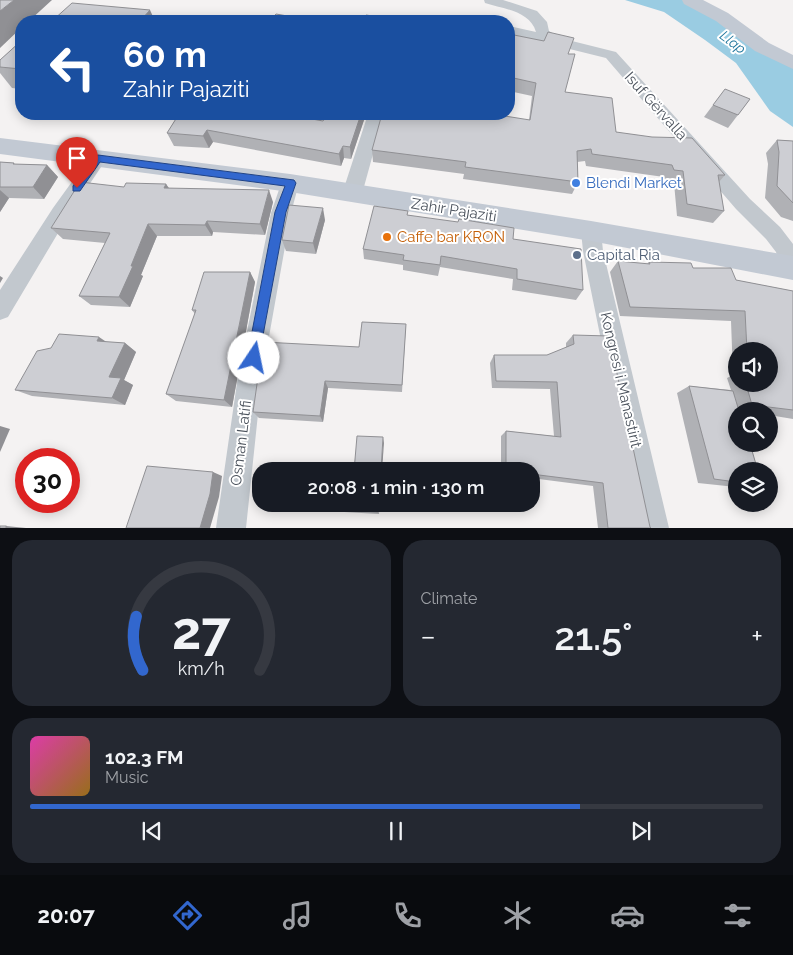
<!DOCTYPE html>
<html lang="en">
<head>
<meta charset="utf-8">
<style>
  body { margin:0; font-family:Raleway,sans-serif; background:#242831; color:#f1f3f6; height:100vh; display:flex; flex-direction:column; font-size:19px; white-space:nowrap }
  * { box-sizing:border-box; margin:0 }
  p { font-size:16px; color:#9ea1a6 }
  .icon { flex:none; width:28px; height:28px; fill:none; stroke:currentColor; stroke-width:2; stroke-linecap:round; stroke-linejoin:round }
  .map { position:relative; height:528px; overflow:hidden }
  .details { display:flex; flex-direction:column; gap:12px; padding:12px; background:#0d0f14; flex:1 }
  .details>* { flex:none }
  .top-card { position:absolute; left:15px; top:15px; width:500px; height:105px; border-radius:20px; box-shadow:0 2px 12px #0003; background:#1a4fa0; color:#fff; overflow:hidden }
  .tools { position:absolute; left:728px; top:342px; display:grid; gap:10px }
  .tools a { display:grid; place-items:center; width:50px; height:50px; border-radius:50%; background:#171b24; box-shadow:0 2px 12px #0003; font-size:25px }
  .speed { position:absolute; left:15px; top:448px; display:flex; gap:10px; font-size:25px; font-weight:700; text-align:center }
  .speed>* { display:grid; place-content:center; width:65px; height:65px; border-radius:50%; background:#171b24; box-shadow:0 2px 12px #0003; line-height:1 }
  .speed .limit { border:8px solid #d22; background:#fff; color:#111 }
  .pin { position:absolute; display:grid; place-items:center; width:42px; height:42px; color:#fff; margin:-51px -21px; border-radius:50% 50% 50% 0; rotate:-45deg; box-shadow:0 0 5px #0007 }
  .pin .icon { rotate:45deg }
  .me { position:absolute; width:55px; margin:-28px; rotate:11deg; stroke-linejoin:round; filter:drop-shadow(0 0 4px #0008) }
  .turn { display:flex; align-items:center; gap:18px; height:105px; padding:0 25px; font-size:22px }
  .turn .icon { width:65px; height:65px; stroke-width:2.5 }
  .turn b { display:block; font-size:35px; line-height:42px }
  .big { font-size:38px; font-weight:600; line-height:1.1 }
  .details .widget { flex:1; display:flex; flex-direction:column; justify-content:center; gap:8px; min-width:0; padding:0 18px; border-radius:20px; background:#242831 }
  .details .dial { align-items:center; gap:0 }
  .dial svg { height:130px; overflow:visible; fill:none; stroke:#363941; stroke-width:7; stroke-linecap:round; text-anchor:middle }
  .dial text { fill:#f1f3f6; stroke:none }
  .song { display:flex; align-items:center; gap:15px }
  .cover { width:60px; height:60px; border-radius:8px; background:linear-gradient(135deg,hsl(320 70% 55%),hsl(40 70% 35%)) }
  .played { height:5px; border-radius:2px; background:linear-gradient(90deg,#3267ce 75%,#363941 75%) }
  .keys { display:flex; justify-content:space-around; direction:ltr }
  .heat { display:flex; justify-content:space-between; align-items:center; font-size:28px; direction:ltr }
  .details .tiles { flex:1; display:grid; gap:12px; grid-template-columns:1fr 1fr }
  .widget:last-child { grid-column:span 2 }
  .trip { position:absolute; left:252px; top:462px; width:288px; height:50px; border-radius:20px; background:#171b24; box-shadow:0 2px 12px #0003; font-weight:600; line-height:50px; text-align:center }
  .menu { display:flex; height:80px; justify-content:space-around; align-items:center; background:#090b0e; color:#9ea1a6 }
  .menu .icon { width:35px; height:35px }
  .menu .active { color:#3267ce }
  .menu b { font-size:22px; color:#f1f3f6 }
  .map>svg:first-child { display:block }
  .water { fill:#9acce2 }
  .lines { fill:none; stroke-linecap:round; stroke-linejoin:round }
  .minor { fill:#c2c8ce; fill-rule:evenodd }
  .secondary { fill:#c2c9d3; fill-rule:evenodd }
  .wall { fill:#b0b1b5; fill-rule:evenodd }
  .shaded-wall { fill:#909094 }
  .building { fill:#cdced3; stroke:#909094 }
  .route { fill:#3267ce; stroke:#204386 }
  .shop-dot { fill:#3f7fe0; stroke:#fff; stroke-width:2 }
  .food-dot { fill:#e8710a; stroke:#fff; stroke-width:2 }
  .service-dot { fill:#5c6f8a; stroke:#fff; stroke-width:2 }
  .labels { text-anchor:middle; stroke-width:4; stroke-linejoin:round; paint-order:stroke }
  .far-water-label { font-size:14px; font-style:italic; fill:#1f769d; stroke:#fff }
  .street-label { font-size:15px; fill:#4c535d; stroke:#fff }
  .shop-label { font-size:15px; fill:#366cbe; stroke:#fff; text-anchor:start }
  .food-label { font-size:15px; fill:#c56008; stroke:#fff; text-anchor:start }
  .service-label { font-size:15px; fill:#4e5e75; stroke:#fff; text-anchor:start }
</style>
</head>
<body>
<div class="map">
<svg width="793" height="528" viewBox="0 0 793 528">
  <rect width="100%" height="100%" fill="#f4f2f2"/>
  <polygon class="water" points="625,0 699,0 793,64 793,127 770,111 736,63 705,40 664,12"/>
  <g class="lines">
    <g class="minor">
      <path d="M484 0H503L537 11 547 22 549 31 560 38 616 52 750 199 780 227 793 244V276L783 274 776 252 766 239 736 209 606 58 509 34V26L536 32C530 11 504 9 485 3Z"/>
      <polygon points="368,114 384,114 362,194 359,199 352,201 345,199 342,194"/>
      <polygon points="98,152 104,154 107,158 67,218 8,317 0,320 0,290 53,208 92,154"/>
      <polygon points="290,176 297,178 299,183 291,213 262,376 246,528 216,528 238,376 271,213 283,178"/>
      <polygon points="591,223 598,225 601,231 603,251 669,528 639,528 583,251 581,231 584,225"/>
    </g>
    <g class="secondary">
      <polygon points="682,0 703,0 728,13 769,43 793,55 793,69 755,51 716,21 684,4"/>
      <polygon points="0,138 290,174 591,221 793,256 793,280 591,241 290,192 0,154"/>
    </g>
  </g>
  <g class="wall">
    <polygon points="509,34 568,54 565,92 616,132 725,175 719,182 724,211 713,223 677,216 674,183 665,182 664,177 586,166 585,161 577,162 578,182 572,194 463,179 464,174 373,162 372,150 529,120 532,96 509,91"/>
    <polygon points="21,41 21,89 12,88 0,73 0,60"/>
    <polygon points="750,99 728,128 704,117 713,105"/>
    <polygon points="179,114 323,121 327,114 366,114 351,159 344,158 341,166 213,142 209,148 174,146 167,133"/>
    <polygon points="777,140 793,141 793,221 781,217 765,198 768,164 766,153"/>
    <polygon points="0,162 14,163 15,164 47,165 58,177 44,199 9,198 0,212"/>
    <polygon points="166,184 169,188 273,202 265,235 213,232 212,236 157,236 141,275 143,276 130,307 91,305 79,296 105,243 63,239 51,228 124,187"/>
    <polygon points="408,215 513,239 583,290 576,300 512,290 513,279 440,267 438,276 403,270 403,265 364,259 363,249"/>
    <polygon points="325,220 316,254 286,251 282,240"/>
    <path d="M618 261 647 264 649 262 693 268 736 280 793 291V419L769 415V411H736V487L698 483 677 393 689 386 731 390 727 378 733 375 731 321 620 316 610 272ZM736 351H769V384H736Z"/>
    <polygon points="250,272 255,282 232,407 176,401 166,394 195,314 192,310"/>
    <polygon points="406,324 402,392 328,388 323,422 259,418 253,412 359,347"/>
    <polygon points="573,335 650,527 651,528 598,528 593,486 531,478 531,471 501,471 501,436 506,431 554,436 550,389 492,388 490,363 494,355 547,355 566,348 566,343"/>
    <polygon points="107,342 125,343 136,352 124,380 133,385 125,405 32,396 15,390"/>
    <polygon points="324,504 380,504 379,514 327,511 324,509"/>
  </g>
  <g class="shaded-wall">
    <polygon points="14,0 52,0 29,21 21,21 21,28 0,48 0,11"/>
    <polygon points="150,10 155,21 140,21"/>
    <polygon points="361,114 366,114 351,159 350,147"/>
    <polygon points="207,130 213,142 209,148 203,136"/>
    <polygon points="343,146 344,158 341,166 339,154"/>
    <polygon points="47,165 58,177 44,199 33,187"/>
    <polygon points="166,184 173,195 164,188"/>
    <polygon points="0,190 9,198 0,212"/>
    <polygon points="269,190 273,202 265,235 260,224"/>
    <polygon points="323,208 325,220 316,254 313,243"/>
    <polygon points="207,221 213,232 212,236 205,225"/>
    <polygon points="148,224 157,236 141,275 143,276 130,307 119,297 131,266"/>
    <polygon points="250,272 255,282 232,407 224,400"/>
    <polygon points="0,276 3,278 0,283"/>
    <polygon points="99,337 111,345 97,341"/>
    <polygon points="125,343 136,352 124,380 133,385 125,405 112,398 109,377"/>
    <polygon points="325,381 328,388 323,422 320,416"/>
    <polygon points="0,426 10,429 0,452"/>
    <polygon points="383,437 384,443 382,471 381,471"/>
    <polygon points="213,472 222,476 219,497 210,528 200,528"/>
    <polygon points="6,526 26,528 6,528"/>
  </g>
  <g class="building">
    <polygon points="0,0 14,0 0,11"/>
    <polygon points="72,3 150,10 140,21 52,21"/>
    <polygon points="276,14 299,18 297,21 269,21"/>
    <polygon points="366,15 398,20 398,21 362,21"/>
    <polygon points="548,32 574,38 568,54 575,54 565,92 612,98 616,132 652,137 692,138 725,175 718,175 724,211 687,204 683,171 674,170 672,165 592,154 591,149 577,151 578,182 465,167 466,162 372,150 382,114 492,114 530,120 536,83 509,77 509,34 544,41"/>
    <polygon points="21,41 21,69 0,67 0,60"/>
    <polygon points="725,89 750,99 738,115 713,105"/>
    <polygon points="179,114 285,114 323,121 327,114 361,114 350,147 343,146 339,154 207,130 203,136 167,133"/>
    <polygon points="777,140 793,141 793,203 777,186 779,152"/>
    <polygon points="0,162 14,163 13,164 47,165 33,187 0,187"/>
    <polygon points="80,182 124,187 126,183 166,184 164,188 269,190 260,224 207,221 205,225 148,224 131,266 133,266 119,297 79,296 110,233 51,228"/>
    <polygon points="289,205 323,208 313,243 282,240"/>
    <polygon points="374,206 408,211 407,215 458,222 459,219 514,228 513,239 581,249 583,290 517,279 517,269 441,256 440,265 403,260 404,255 363,249"/>
    <polygon points="618,261 650,264 649,262 691,263 693,268 731,268 736,280 793,291 793,410 752,405 746,384 769,384 769,351 747,351 745,311 630,307"/>
    <polygon points="204,272 250,272 224,400 166,394 196,310 192,310"/>
    <polygon points="362,322 406,324 402,385 325,381 320,416 253,412 263,342 359,347"/>
    <polygon points="59,334 99,337 97,341 125,343 109,377 121,378 112,398 15,390 37,351 51,348"/>
    <polygon points="573,335 609,336 650,527 651,528 608,528 603,483 531,474 531,471 506,471 506,431 561,437 557,382 496,381 494,355 547,355 574,344"/>
    <polygon points="689,386 733,391 739,411 736,411 736,444 750,444 758,471 736,471 736,482 714,479"/>
    <polygon points="357,436 383,437 381,471 354,471"/>
    <polygon points="147,466 213,472 210,494 200,528 126,528"/>
    <polygon points="324,504 378,504 378,512 324,509"/>
    <rect x="0" y="526" width="6" height="2"/>
  </g>
  <polygon class="route" points="98,155 294,180 296,183 286,212 258,362 254,364 249,362 247,358 275,212 285,186 100,162 80,191 73,191 73,186 94,156"/>
  <circle class="shop-dot" cx="576" cy="183" r="5"/>
  <circle class="food-dot" cx="387" cy="237" r="5"/>
  <circle class="service-dot" cx="577" cy="255" r="5"/>
  <g class="labels">
    <g class="far-water-label">
      <text transform="translate(733 42) rotate(37)" y="5">Llap</text>
    </g>
    <g class="street-label">
      <text transform="translate(656 106) rotate(48)" y="5">Isuf Gërvalla</text>
      <text transform="translate(454 210) rotate(9)" y="5">Zahir Pajaziti</text>
      <text transform="translate(621 380) rotate(77)" y="5">Kongresi i Manastirit</text>
      <text transform="translate(241 443) rotate(-83)" y="5">Osman Latifi</text>
    </g>
    <g class="shop-label">
      <text x="586" y="188">Blendi Market</text>
    </g>
    <g class="food-label">
      <text x="397" y="242">Caffe bar KRON</text>
    </g>
    <g class="service-label">
      <text x="587" y="260">Capital Ria</text>
    </g>
  </g>
</svg>
<div class="tools">
<a><svg class="icon" aria-label="sound" viewBox="0 0 24 24"><path d="M4 9h4l5-4v14l-5-4H4zM17 9q2 3 0 6"/></svg></a>
<a><svg class="icon" aria-label="search" viewBox="0 0 24 24"><circle cx="10" cy="10" r="6"/><path d="M15 15l6 6"/></svg></a>
<a><svg class="icon" aria-label="layers" viewBox="0 0 24 24"><path d="M12 4l9 5-9 5-9-5zM3 14l9 5 9-5"/></svg></a>
</div>
<div class="speed"><div class="limit">30</div></div>
<div class="pin" style="left:77px;top:188px;background:#d93025"><svg class="icon" aria-label="arrive" viewBox="0 0 24 24"><path d="M6 21V4h12l-3 4 3 4H6"/></svg></div>
<svg class="me" style="left:254px;top:358px" viewBox="-20 -20 40 40"><circle r="19" fill="#fff"/><path d="M0-13L10 11 0 6-10 11z" fill="#3267ce"/></svg>
<div class="trip">20:08 · 1 min · 130 m</div>
<div class="top-card">
<div class="turn"><svg class="icon" aria-label="left" viewBox="0 0 24 24"><path d="M17 20v-9H6M10 6l-5 5 5 5"/></svg><div><b>60 m</b>Zahir Pajaziti</div></div>
</div>
</div>
<section class="details">
<div class="tiles">
<div class="widget dial"><svg viewBox="0 0 100 80">
<path d="M14 69A42 42 0 1 1 86 69"/>
<path d="M14 69A42 42 0 0 1 10 36" stroke="#3267ce"/>
<text x="50" y="56" font-size="32" font-weight="700">27</text>
<text x="50" y="72" font-size="11">km/h</text>
</svg></div>
<div class="widget"><p>Climate</p>
<div class="heat"><a>−</a><b class="big">21.5°</b><a>+</a></div>
</div>
<div class="widget">
<div class="song"><i class="cover"></i><div><b>102.3 FM</b><p>Music</p></div></div>
<div class="played"></div>
<div class="keys"><svg class="icon" aria-label="previous" viewBox="0 0 24 24"><path d="M18 5L8 12l10 7zM5 5v14"/></svg><svg class="icon" aria-label="pause" viewBox="0 0 24 24"><path d="M8 5v14M16 5v14"/></svg><svg class="icon" aria-label="next" viewBox="0 0 24 24"><path d="M6 5l10 7-10 7zM19 5v14"/></svg></div>
</div>
</div>
</section>
<nav class="menu">
<b>20:07</b>
<svg class="icon active" aria-label="directions" viewBox="0 0 24 24"><path d="M12 3l9 9-9 9-9-9zM9 14v-3h6M13 9l2 2-2 2"/></svg>
<svg class="icon" aria-label="music" viewBox="0 0 24 24"><path d="M9 18V5l10-2v13"/><circle cx="6" cy="18" r="3"/><circle cx="16" cy="16" r="3"/></svg>
<svg class="icon" aria-label="phone" viewBox="0 0 24 24"><path d="M5 4h4l2 5-3 2q2 4 5 5l2-3 5 2v4C11 20 4 13 5 4z"/></svg>
<svg class="icon" aria-label="climate" viewBox="0 0 24 24"><path d="M12 3v18M4 7l16 10M4 17L20 7"/></svg>
<svg class="icon" aria-label="car" viewBox="0 0 24 24"><path d="M5 17H2v-5l4-1 3-4h7l3 4 3 1v5h-3M9 17h6M6 11h13"/><circle cx="7" cy="17" r="2"/><circle cx="17" cy="17" r="2"/></svg>
<svg class="icon" aria-label="filters" viewBox="0 0 24 24"><path d="M4 7h16M4 17h16"/><circle cx="9" cy="7" r="2"/><circle cx="15" cy="17" r="2"/></svg>
</nav>
</body>
</html>
